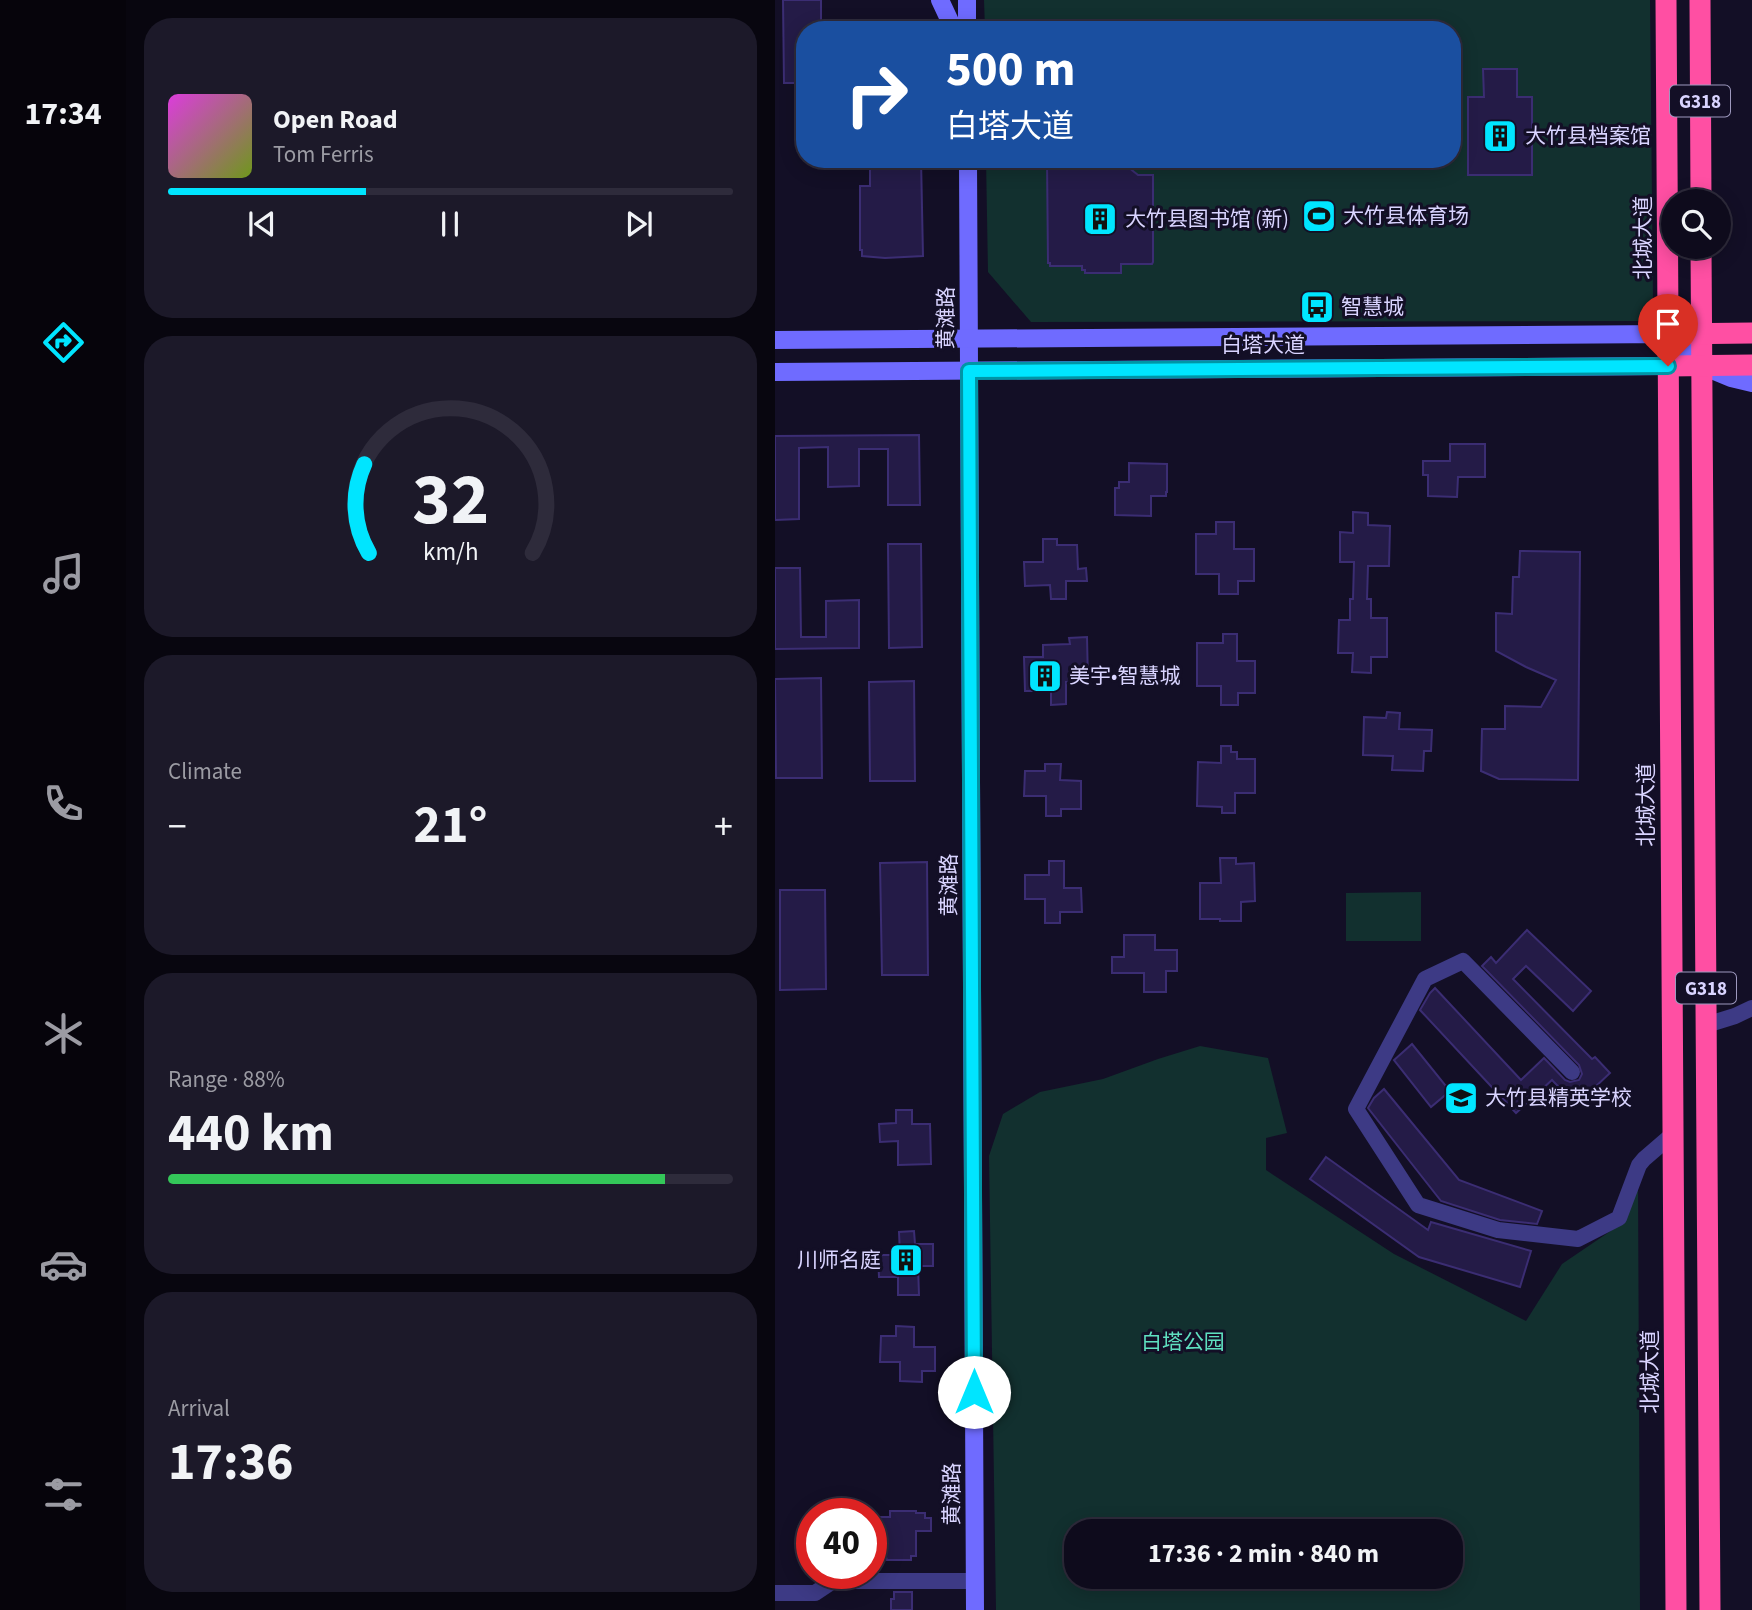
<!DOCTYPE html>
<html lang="en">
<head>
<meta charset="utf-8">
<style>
  body { margin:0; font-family:"Source Sans 3","Noto Sans SC",sans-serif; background:#1c1929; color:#f1f3f6; height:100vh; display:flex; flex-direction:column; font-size:26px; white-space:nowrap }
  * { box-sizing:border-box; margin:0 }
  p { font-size:23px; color:#9b9ba3 }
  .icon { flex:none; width:38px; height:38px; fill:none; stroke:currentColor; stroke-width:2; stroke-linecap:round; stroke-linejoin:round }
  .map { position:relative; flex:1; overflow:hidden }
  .details { display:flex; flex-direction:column; gap:18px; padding:18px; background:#08060f; width:649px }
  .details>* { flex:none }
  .hud { position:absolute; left:21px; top:21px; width:665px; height:147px; border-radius:28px; box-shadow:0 4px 18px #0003,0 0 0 2px #2e2b3b; background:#1a4fa0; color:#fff; overflow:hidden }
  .buttons { position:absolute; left:886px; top:189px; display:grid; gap:14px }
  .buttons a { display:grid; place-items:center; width:70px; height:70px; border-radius:50%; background:#0e0b1c; box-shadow:0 4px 18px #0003,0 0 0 2px #2e2b3b; font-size:35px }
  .speed { position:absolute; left:21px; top:1498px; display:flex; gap:14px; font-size:35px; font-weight:700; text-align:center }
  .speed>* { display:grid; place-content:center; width:91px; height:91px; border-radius:50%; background:#0e0b1c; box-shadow:0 4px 18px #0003,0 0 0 2px #2e2b3b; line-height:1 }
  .speed .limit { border:10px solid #d22; background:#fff; color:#111 }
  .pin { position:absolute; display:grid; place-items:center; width:60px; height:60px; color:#fff; margin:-72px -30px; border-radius:50% 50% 50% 0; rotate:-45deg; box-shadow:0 0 7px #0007 }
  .pin .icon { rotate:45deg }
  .me { position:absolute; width:77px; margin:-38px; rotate:0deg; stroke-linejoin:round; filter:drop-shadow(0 0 5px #0008) }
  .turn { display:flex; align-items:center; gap:24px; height:147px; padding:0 35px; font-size:32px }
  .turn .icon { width:91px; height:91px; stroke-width:2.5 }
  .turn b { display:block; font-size:49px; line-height:60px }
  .big { font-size:52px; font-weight:700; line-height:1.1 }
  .details .card { flex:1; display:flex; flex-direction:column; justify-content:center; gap:10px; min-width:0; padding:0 24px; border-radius:28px; background:#1c1929 }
  .details .dial { align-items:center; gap:0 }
  .dial svg { height:182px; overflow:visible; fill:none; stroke:#2e2b3b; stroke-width:7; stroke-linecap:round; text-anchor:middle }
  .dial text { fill:#f1f3f6; stroke:none }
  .song { display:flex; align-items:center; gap:21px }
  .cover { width:84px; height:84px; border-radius:10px; background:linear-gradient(135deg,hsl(300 70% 55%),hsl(80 70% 35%)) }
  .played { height:7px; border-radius:4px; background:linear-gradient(90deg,#00e5ff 35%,#2e2b3b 35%) }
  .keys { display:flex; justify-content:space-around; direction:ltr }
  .heat { display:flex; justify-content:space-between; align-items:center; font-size:38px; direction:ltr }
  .charge { height:10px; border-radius:5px; background:linear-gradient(90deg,#34c759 88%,#2e2b3b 0) }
  .trip { position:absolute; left:289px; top:1519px; width:399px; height:70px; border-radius:28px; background:#0e0b1c; box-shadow:0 4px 18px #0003,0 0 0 2px #2e2b3b; font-weight:700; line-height:70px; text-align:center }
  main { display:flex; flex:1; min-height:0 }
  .tabs { display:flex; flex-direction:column; width:126px; justify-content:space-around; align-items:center; background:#06040b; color:#9b9ba3 }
  .tabs .icon { width:49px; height:49px }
  .tabs .selected { color:#00e5ff }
  .tabs b { font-size:32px; color:#f1f3f6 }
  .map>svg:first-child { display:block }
  .green { fill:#12302f; fill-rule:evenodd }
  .building { fill:#241b47; stroke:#3b2d73; stroke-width:2 }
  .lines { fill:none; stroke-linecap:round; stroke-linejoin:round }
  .street { stroke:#3d3a85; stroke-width:16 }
  .secondary { stroke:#6f6bff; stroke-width:18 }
  .highway { stroke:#ff4fa3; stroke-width:21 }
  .route-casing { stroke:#0095a6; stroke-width:18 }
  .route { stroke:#00e5ff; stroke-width:12 }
  .labels { text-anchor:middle; stroke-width:6; stroke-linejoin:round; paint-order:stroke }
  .shield { fill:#130f26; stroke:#9e99be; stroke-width:2 }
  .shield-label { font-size:19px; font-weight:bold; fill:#d9d4ff }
  .poi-label { font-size:21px; fill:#d9d4ff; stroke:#130f26; text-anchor:start }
  .street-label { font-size:21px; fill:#d9d4ff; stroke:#130f26 }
  .park-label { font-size:21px; fill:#5fe0c0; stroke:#130f26 }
</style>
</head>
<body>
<main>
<nav class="tabs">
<b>17:34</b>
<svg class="icon selected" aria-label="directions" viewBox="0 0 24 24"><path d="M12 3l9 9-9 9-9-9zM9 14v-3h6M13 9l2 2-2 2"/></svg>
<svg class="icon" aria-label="music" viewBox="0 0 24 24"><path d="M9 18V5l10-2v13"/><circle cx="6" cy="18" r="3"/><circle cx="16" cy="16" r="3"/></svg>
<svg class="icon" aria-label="phone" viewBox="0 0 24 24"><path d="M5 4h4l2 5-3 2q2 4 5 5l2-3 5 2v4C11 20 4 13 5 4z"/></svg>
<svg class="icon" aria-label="climate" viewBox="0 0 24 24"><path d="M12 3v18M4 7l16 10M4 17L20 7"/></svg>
<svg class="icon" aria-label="car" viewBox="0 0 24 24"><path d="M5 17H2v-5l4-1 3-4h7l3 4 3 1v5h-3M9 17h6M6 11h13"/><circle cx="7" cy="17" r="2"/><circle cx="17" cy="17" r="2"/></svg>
<svg class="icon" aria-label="filters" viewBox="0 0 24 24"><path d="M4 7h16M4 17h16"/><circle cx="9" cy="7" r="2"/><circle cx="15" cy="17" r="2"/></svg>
</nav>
<section class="details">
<div class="card">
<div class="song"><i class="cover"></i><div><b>Open Road</b><p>Tom Ferris</p></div></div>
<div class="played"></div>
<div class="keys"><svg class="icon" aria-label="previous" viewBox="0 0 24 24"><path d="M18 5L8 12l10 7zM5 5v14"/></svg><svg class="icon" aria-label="pause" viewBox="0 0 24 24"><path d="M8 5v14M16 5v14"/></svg><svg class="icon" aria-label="next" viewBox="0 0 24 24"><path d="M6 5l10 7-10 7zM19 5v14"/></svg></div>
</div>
<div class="card dial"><svg viewBox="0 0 100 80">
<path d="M14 69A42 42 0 1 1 86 69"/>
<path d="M14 69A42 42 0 0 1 12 30" stroke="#00e5ff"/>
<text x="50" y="56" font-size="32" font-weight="700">32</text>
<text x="50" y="72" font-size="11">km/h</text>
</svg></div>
<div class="card"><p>Climate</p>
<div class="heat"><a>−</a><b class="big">21°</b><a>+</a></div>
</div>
<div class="card"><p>Range · 88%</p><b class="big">440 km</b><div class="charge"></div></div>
<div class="card"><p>Arrival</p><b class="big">17:36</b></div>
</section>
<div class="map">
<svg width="977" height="1610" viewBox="0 0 977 1610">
  <rect width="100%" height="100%" fill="#130f26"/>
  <g class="green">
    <polygon points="209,0 875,0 878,300 865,321 256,322 213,272 211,159 677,159 677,30 210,30"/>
    <polygon points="646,892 646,941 571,941 571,893"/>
    <path d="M425 1046 493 1058 512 1133 491 1138V1170L619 1254 751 1321 787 1264 843 1226 863 1182 865 1610H221L214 1156 228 1114 265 1092 328 1079 383 1059ZM301 1531H676V1577H301Z"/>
  </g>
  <g class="building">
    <polygon points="8,0 46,0 46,30 30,30 30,83 9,83"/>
    <polygon points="708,69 742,69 742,97 757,97 757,175 693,175 693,97 709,97"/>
    <polygon points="95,159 146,159 148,256 110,258 87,256 87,250 85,250 85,186 95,186"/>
    <polygon points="272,159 343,159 363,175 378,175 378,262 377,264 346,264 346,273 310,273 310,270 307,270 307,266 275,266 275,263 273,263"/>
    <polygon points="144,435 145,505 113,505 113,449 84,449 84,486 53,487 53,447 24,448 24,519 0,520 0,436"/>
    <polygon points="675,444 710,444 710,477 683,477 682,497 653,496 653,475 648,475 648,461 675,461"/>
    <polygon points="354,463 392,464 392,492 391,492 391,496 376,496 376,516 340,515 340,488 344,488 344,482 354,482"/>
    <polygon points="578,512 593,513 593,525 615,526 614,566 593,566 592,599 596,599 596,618 612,618 612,657 596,657 596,673 577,672 578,653 563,653 564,620 575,620 575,599 578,599 579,562 565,562 565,532 578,533"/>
    <polygon points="441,522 459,522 459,549 479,549 479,581 463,581 463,594 444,594 444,574 421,574 421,534 441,534"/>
    <polygon points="268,539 282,539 282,545 302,545 303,569 311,568 312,581 291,581 291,599 276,599 275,585 250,586 249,562 268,562"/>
    <polygon points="113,544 146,544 147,647 114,648"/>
    <polygon points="745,551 805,552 803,780 724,779 706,771 707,729 730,729 730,706 766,707 781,680 751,667 721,651 721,613 737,614 738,577 744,577"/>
    <polygon points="0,568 25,568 26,637 51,637 51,601 84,600 84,648 0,649"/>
    <polygon points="448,634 462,634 462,661 480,661 480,693 463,693 463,705 446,705 446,686 422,686 422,643 448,643"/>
    <polygon points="312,637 313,682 291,682 291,704 276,705 276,691 250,691 249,657 268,657 268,645 295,644 294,638"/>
    <polygon points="46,678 47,778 1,778 0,679"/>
    <polygon points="139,681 140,781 95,781 94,682"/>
    <polygon points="612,712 625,713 624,729 657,730 656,751 649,751 648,771 617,770 618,756 588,755 589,717 611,718"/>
    <polygon points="446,746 456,746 456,752 462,752 462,759 480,759 480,793 460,793 460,813 447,813 447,807 422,806 423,762 446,763"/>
    <polygon points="270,764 286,764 285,780 306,781 306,809 286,809 286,816 271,816 271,796 249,796 250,771 270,771"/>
    <polygon points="445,858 461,858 461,864 479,863 480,901 466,902 466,921 445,921 445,919 425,919 425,883 446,883"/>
    <polygon points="274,861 289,861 289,888 306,888 307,912 285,912 285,923 270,923 270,899 250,899 250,875 274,875"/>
    <polygon points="152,862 153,975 107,975 105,863"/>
    <polygon points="5,890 50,890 51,989 5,990"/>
    <polygon points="752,930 816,991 798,1011 751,966 738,979 817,1059 820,1057 835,1073 801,1105 777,1080 741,1113 645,1010 655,993 660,988 746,1080 769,1058 790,1080 795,1082 804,1080 807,1074 804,1065 707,966 716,957 721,963"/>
    <polygon points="349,935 380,935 380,950 402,950 402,971 391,971 391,992 369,992 369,973 337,973 337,957 349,957"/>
    <polygon points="637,1044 675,1091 656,1107 619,1060"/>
    <polygon points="609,1089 684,1180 767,1211 762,1224 725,1220 666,1201 593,1108 599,1098"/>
    <polygon points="121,1110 137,1110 137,1124 155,1124 156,1164 123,1165 123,1141 105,1142 104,1124 121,1123"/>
    <polygon points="551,1157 653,1230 656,1222 756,1251 745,1287 644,1257 535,1179"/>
    <polygon points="139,1231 140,1244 158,1244 158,1266 143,1266 144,1295 123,1295 123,1277 104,1277 103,1255 125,1255 124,1232"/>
    <polygon points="121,1326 139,1327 139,1347 160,1347 160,1371 147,1371 147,1382 125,1381 125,1362 105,1362 106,1336 121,1336"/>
    <polygon points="115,1511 141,1511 141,1513 150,1513 150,1518 156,1518 156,1531 141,1531 141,1556 136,1556 136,1560 112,1560 108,1547 108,1531 97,1531 97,1519 98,1519 98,1517 115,1517"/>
    <polygon points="119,1592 137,1592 137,1610 116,1610 116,1599 119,1599"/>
  </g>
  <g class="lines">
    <g class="street">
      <polyline points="931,1025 960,1016 977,1008"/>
      <polyline points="797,1072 688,961 650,979 581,1109 643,1205 723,1230 803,1239 844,1218 864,1165 869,1159 898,1134"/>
      <polyline points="0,1593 40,1593 58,1581 200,1581"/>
    </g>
    <g class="secondary">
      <polyline points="165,0 179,30"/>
      <polyline points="192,0 192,30"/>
      <polyline points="193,159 200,1610"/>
      <polyline points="0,340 893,334 927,366 956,378 977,383"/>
      <polyline points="0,372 893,366"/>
    </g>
    <g class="highway">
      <polyline points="891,0 901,1610"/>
      <polyline points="925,0 926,201"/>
      <polyline points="926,247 935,1610"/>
      <polyline points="893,334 977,333"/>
      <polyline points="893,366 977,365"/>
    </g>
  </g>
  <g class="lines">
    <g class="route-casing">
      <polyline id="route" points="199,1392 194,371 893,366"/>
    </g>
    <use href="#route" class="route"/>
  </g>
  <defs>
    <g id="building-square" transform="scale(1.75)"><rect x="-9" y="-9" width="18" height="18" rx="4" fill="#00e5ff" stroke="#130f26"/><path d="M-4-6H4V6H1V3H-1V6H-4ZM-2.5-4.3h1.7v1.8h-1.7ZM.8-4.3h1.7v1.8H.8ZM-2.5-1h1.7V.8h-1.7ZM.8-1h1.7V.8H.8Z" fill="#111"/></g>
    <g id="stadium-square" transform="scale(1.75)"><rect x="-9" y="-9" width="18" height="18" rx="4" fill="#00e5ff" stroke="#130f26"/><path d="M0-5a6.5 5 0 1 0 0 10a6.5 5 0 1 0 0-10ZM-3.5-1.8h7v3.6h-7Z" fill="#111"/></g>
    <g id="bus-square" transform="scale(1.75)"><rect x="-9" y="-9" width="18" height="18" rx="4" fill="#00e5ff" stroke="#130f26"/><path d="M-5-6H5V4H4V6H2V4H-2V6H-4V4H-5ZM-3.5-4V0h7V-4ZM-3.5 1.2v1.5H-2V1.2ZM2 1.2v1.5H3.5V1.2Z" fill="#111"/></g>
    <g id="school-square" transform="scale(1.75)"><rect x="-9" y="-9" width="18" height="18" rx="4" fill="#00e5ff" stroke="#130f26"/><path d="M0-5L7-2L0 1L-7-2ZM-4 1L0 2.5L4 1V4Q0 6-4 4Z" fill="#111"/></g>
  </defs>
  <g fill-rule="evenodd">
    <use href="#building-square" x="725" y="136"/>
    <use href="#stadium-square" x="544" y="216"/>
    <use href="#building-square" x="325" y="219"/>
    <use href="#bus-square" x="542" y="307"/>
    <use href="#building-square" x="270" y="676"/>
    <use href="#school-square" x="686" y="1098"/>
    <use href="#building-square" x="131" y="1260"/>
  </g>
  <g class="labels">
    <g class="shield">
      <rect x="895" y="85.5" width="60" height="31" rx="5"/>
      <rect x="901" y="972.5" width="60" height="31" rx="5"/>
    </g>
    <g class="shield-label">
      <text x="925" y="108">G318</text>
      <text x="931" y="995">G318</text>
    </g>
    <g class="poi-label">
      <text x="750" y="143">大竹县档案馆</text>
      <text x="568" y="223">大竹县体育场</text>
      <text x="350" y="226">大竹县图书馆 (新)</text>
      <text x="566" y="314">智慧城</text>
      <text x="294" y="683">美宇•智慧城</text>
      <text x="710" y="1105">大竹县精英学校</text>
      <text x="106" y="1267" text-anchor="end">川师名庭</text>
    </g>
    <g class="street-label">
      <text transform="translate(868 238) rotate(-90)" y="7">北城大道</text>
      <text transform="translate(171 318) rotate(-90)" y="7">黄滩路</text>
      <text x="488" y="352">白塔大道</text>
      <text transform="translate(871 805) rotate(-90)" y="7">北城大道</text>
      <text transform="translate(174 885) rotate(-90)" y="7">黄滩路</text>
      <text transform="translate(875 1372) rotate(-90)" y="7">北城大道</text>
      <text transform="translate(177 1494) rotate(-90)" y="7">黄滩路</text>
    </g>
    <g class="park-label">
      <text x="408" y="1349">白塔公园</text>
    </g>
  </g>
</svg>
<div class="buttons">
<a><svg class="icon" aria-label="search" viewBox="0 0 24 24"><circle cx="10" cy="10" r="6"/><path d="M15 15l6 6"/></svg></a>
</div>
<div class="speed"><div class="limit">40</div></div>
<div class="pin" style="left:893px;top:366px;background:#d93025"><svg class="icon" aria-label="arrive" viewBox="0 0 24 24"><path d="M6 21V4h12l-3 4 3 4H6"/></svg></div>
<svg class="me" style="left:199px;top:1392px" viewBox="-20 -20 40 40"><circle r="19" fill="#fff"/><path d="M0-13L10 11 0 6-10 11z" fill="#00e5ff"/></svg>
<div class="trip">17:36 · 2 min · 840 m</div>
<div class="hud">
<div class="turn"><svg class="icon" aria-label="right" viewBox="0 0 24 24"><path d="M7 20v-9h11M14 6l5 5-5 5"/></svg><div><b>500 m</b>白塔大道</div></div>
</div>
</div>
</main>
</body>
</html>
